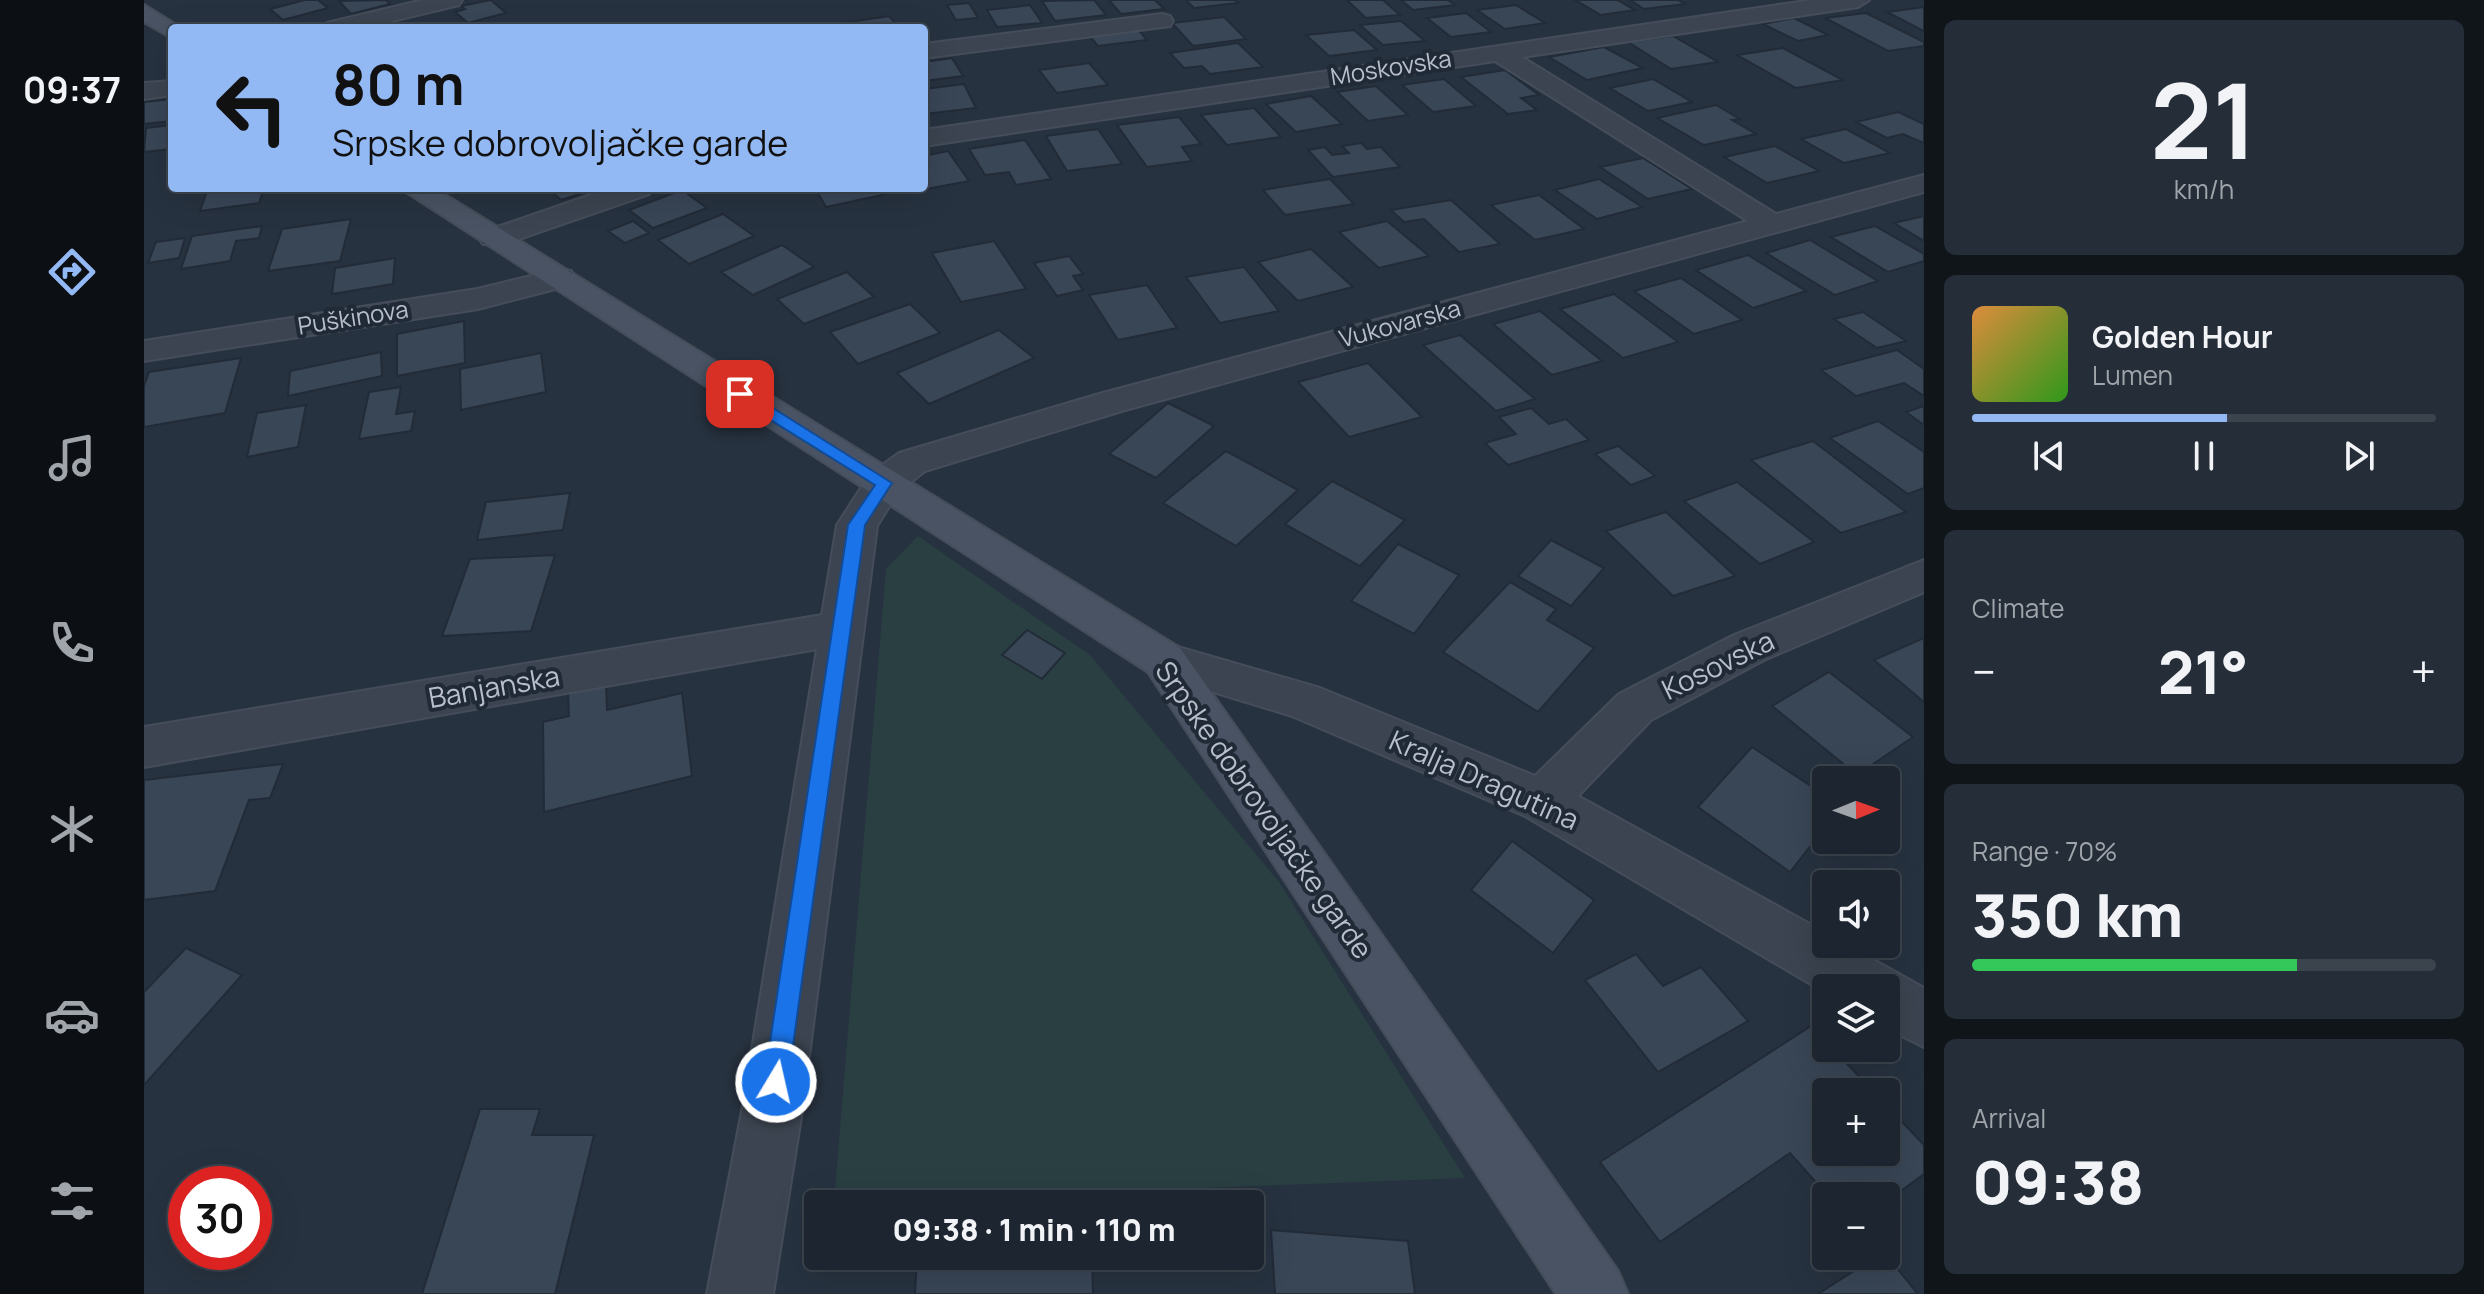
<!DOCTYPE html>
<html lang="en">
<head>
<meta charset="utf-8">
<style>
  body { margin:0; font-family:Manrope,sans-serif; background:#252e38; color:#f1f3f6; height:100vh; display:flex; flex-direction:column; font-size:30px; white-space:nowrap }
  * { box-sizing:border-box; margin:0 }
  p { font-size:26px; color:#a0a5ab }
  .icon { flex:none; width:44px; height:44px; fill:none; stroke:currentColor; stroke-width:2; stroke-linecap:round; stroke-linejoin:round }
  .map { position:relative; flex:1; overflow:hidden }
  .drawer { display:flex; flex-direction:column; gap:20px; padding:20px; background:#10151a; width:560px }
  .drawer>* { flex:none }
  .guide { position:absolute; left:24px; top:24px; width:760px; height:168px; border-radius:8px; box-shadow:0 8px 32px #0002,0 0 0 2px #3b434c; background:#93b9f4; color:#111; overflow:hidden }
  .needle { width:52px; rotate:89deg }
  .fabs { position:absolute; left:1668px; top:766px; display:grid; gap:16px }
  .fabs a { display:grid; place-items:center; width:88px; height:88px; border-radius:8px; background:#1d2630; box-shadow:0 8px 32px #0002,0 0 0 2px #3b434c; font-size:40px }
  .speed { position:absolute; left:24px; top:1166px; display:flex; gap:16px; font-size:40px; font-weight:700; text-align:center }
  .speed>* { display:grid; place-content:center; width:104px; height:104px; border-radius:50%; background:#1d2630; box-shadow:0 8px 32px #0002,0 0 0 2px #3b434c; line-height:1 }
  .speed .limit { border:12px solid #d22; background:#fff; color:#111 }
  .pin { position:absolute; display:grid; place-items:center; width:68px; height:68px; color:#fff; margin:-34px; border-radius:16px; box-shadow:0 4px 12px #0006 }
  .me { position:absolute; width:88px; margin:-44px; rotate:9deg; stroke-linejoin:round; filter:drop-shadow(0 0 6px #0008) }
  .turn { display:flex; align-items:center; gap:28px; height:168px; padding:0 32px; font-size:36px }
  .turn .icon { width:104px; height:104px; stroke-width:2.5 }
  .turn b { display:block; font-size:56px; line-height:68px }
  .big { font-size:60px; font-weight:800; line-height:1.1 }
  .drawer .tile { flex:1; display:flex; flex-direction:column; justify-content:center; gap:12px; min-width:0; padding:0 28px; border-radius:12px; background:#252e38 }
  .drawer .dial { align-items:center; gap:0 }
  .dial b { font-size:104px; line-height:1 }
  .song { display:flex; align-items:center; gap:24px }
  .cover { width:96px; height:96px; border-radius:12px; background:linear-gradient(135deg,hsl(30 70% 55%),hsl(110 70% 35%)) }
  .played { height:8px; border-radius:4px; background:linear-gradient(90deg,#93b9f4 55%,#3b434c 55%) }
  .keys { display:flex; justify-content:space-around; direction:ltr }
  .heat { display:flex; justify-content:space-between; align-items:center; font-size:44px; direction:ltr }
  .charge { height:12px; border-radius:6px; background:linear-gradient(90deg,#34c759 70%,#3b434c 0) }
  .trip { position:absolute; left:660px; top:1190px; width:460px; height:80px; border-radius:8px; background:#1d2630; box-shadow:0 8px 32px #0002,0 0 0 2px #3b434c; font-weight:800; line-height:80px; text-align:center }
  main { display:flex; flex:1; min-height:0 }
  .tabs { display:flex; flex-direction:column; width:144px; justify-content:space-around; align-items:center; background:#0c0f13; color:#a0a5ab }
  .tabs .icon { width:56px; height:56px }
  .tabs .selected { color:#93b9f4 }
  .tabs b { font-size:36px; color:#f1f3f6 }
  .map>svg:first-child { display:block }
  .green { fill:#293f41 }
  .building { fill:#394656; stroke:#222b38; stroke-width:2 }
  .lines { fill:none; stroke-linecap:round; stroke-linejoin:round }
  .street-casing { stroke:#454d5a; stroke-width:4 }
  .secondary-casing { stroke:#454d5a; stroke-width:4 }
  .street { fill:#3b4450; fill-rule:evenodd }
  .secondary { fill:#495363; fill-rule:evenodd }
  .route { fill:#1a73e8; stroke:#114b97; stroke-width:2 }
  .labels { text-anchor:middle; stroke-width:8; stroke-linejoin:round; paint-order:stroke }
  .far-street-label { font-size:24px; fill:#b8bfcb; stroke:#202936 }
  .street-label { font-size:28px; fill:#b8bfcb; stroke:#202936 }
</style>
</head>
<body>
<main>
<nav class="tabs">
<b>09:37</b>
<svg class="icon selected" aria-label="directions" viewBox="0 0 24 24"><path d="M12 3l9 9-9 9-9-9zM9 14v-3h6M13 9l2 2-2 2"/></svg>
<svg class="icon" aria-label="music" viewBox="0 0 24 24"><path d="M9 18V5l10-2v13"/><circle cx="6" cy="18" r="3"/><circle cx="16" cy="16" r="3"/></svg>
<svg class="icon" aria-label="phone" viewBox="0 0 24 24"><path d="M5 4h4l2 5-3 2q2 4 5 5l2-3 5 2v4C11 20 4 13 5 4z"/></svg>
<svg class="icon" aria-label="climate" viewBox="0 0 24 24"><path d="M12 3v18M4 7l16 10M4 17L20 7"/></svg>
<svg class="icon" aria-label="car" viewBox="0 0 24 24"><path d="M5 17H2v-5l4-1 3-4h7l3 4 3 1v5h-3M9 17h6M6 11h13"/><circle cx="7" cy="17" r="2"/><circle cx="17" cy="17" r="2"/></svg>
<svg class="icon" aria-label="filters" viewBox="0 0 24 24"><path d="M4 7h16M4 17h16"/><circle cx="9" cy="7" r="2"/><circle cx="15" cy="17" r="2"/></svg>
</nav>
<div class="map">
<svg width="1780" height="1294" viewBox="0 0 1780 1294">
  <rect width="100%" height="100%" fill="#273240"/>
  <polygon class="green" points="774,536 946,655 1135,882 1321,1178 690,1202 742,569"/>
  <g class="building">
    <polygon points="161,0 174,0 184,8 139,20 126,9"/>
    <polygon points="242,0 246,4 207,14 195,1"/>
    <polygon points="347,0 362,13 324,23 311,12 321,9 317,6"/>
    <polygon points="950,0 962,15 911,21 898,1"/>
    <polygon points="965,0 1011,0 1020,9 977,14"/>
    <polygon points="1042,0 1091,0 1094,3 1050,8"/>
    <polygon points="1203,0 1239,0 1256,15 1222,18"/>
    <polygon points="1257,0 1304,0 1311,5 1269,10"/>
    <polygon points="1431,0 1473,0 1491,10 1457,15"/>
    <polygon points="1486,0 1534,0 1541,4 1500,9"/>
    <polygon points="825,3 834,18 812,20 803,5"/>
    <polygon points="886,5 898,23 853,27 843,10"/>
    <polygon points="1372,5 1401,23 1361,29 1333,10"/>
    <polygon points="1780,7 1780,31 1743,12"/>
    <polygon points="1322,13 1347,32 1307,37 1283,18"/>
    <polygon points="1722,13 1780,42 1780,46 1744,51 1681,18"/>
    <polygon points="745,16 756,28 703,28 699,23"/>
    <polygon points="1080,17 1102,39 1049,46 1028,23"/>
    <polygon points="1650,18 1684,35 1654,41 1619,24"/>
    <polygon points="1257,21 1281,41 1239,45 1216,25"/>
    <polygon points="994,29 1003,40 954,46 945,35"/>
    <polygon points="1210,30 1233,50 1185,56 1162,35"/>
    <polygon points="1529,36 1574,62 1527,69 1484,42"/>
    <polygon points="1094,43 1119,67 1066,74 1058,66 1040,68 1026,53"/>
    <polygon points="1460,47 1499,68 1443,80 1405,57"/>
    <polygon points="1639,48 1699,80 1652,88 1593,55"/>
    <polygon points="808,58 819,76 780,81 780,62"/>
    <polygon points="945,63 964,85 913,93 895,70"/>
    <polygon points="1361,70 1395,95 1377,98 1393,110 1364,114 1317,77"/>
    <polygon points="1300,79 1332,106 1289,112 1258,85"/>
    <polygon points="1509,79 1548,102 1504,111 1466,88"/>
    <polygon points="820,84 832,108 780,114 780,89"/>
    <polygon points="1232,86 1264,115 1224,121 1193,92"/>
    <polygon points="1167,96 1198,124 1152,132 1122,104"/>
    <polygon points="28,99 28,121 0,124 0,102"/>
    <polygon points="1572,105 1596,119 1588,120 1612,134 1560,145 1513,118"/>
    <polygon points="1110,108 1137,137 1083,145 1057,115"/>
    <polygon points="1754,112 1780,124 1780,143 1759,134 1743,138 1712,122"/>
    <polygon points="1035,117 1057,144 1038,147 1048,161 1003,167 973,125"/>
    <polygon points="28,125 28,149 0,152 2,128"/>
    <polygon points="954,129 978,164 923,171 902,136"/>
    <polygon points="1702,129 1746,153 1700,163 1657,139"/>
    <polygon points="881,140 907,179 872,185 865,172 841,175 825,149"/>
    <polygon points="1217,143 1223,149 1237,147 1256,167 1189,177 1164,150 1181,147 1188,155 1205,153 1198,146"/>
    <polygon points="1631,146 1675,171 1623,183 1580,157"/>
    <polygon points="804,151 825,181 772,191 770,188 780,188 780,156"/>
    <polygon points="1499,158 1548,189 1504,199 1456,167"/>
    <polygon points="1186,179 1210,204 1141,215 1119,190"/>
    <polygon points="1455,179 1498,207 1453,219 1411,190"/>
    <polygon points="64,188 120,188 115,203 56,211"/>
    <polygon points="404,188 454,188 417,200"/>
    <polygon points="671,188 733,188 738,195 682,207"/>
    <polygon points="538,190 563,208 509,228 485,210"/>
    <polygon points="1395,195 1440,229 1391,240 1347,205"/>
    <polygon points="1307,200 1356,244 1315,252 1280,219 1260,222 1247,210"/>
    <polygon points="579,214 610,236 545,264 514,240"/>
    <polygon points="1780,216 1780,241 1750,223"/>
    <polygon points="207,219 196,261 124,271 138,229"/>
    <polygon points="489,221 505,233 481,243 464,231"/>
    <polygon points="1243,221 1285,256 1235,268 1195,232"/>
    <polygon points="118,226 115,238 92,241 86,261 37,269 48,236"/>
    <polygon points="1731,226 1780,254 1780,261 1744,272 1687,237"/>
    <polygon points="41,238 35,258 4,263 12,242"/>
    <polygon points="1666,240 1734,281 1691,295 1622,253"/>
    <polygon points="850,241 882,289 817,302 788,253"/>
    <polygon points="638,245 670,267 609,295 577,272"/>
    <polygon points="1167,249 1209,287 1154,301 1114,262"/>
    <polygon points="1604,255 1662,291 1609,308 1552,270"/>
    <polygon points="925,256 939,274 929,276 939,290 913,296 890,263"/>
    <polygon points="251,258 249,284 188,294 191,268"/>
    <polygon points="1100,267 1135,311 1076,323 1042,277"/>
    <polygon points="703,272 730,297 660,324 633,299"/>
    <polygon points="1537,278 1598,320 1550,334 1490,291"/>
    <polygon points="1003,285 1033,328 974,340 945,295"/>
    <polygon points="1470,294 1534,342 1479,358 1416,309"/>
    <polygon points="766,304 796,333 714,364 686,332"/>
    <polygon points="1396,311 1458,361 1408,375 1349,324"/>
    <polygon points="1719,312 1762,341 1733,348 1690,319"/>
    <polygon points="320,321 321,363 253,376 253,334"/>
    <polygon points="855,330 890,358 785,404 753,373"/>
    <polygon points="1316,335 1391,399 1352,411 1279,345"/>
    <polygon points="1753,350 1780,369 1780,396 1760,383 1712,396 1677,370"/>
    <polygon points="237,352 238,376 144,396 146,371"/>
    <polygon points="397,353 402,392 317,410 316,369"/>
    <polygon points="97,358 81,413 0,427 0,386 5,372"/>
    <polygon points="1224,363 1278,417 1205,437 1154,382"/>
    <polygon points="257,387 252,414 271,411 267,431 215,439 225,392"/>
    <polygon points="1024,403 1070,426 1012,478 965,454"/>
    <polygon points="162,405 154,447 103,457 113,413"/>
    <polygon points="1780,406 1780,425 1762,412"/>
    <polygon points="1387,408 1405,424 1422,419 1445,440 1364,465 1341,443 1372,434 1355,417"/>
    <polygon points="1734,421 1780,452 1780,488 1764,494 1686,438"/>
    <polygon points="1669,441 1762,512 1697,533 1607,460"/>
    <polygon points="1474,446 1511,476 1487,485 1451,454"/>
    <polygon points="1082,451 1154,490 1092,546 1019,503"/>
    <polygon points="1188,481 1261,520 1216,566 1141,524"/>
    <polygon points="1593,482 1670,542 1616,564 1540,501"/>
    <polygon points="426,493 419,530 333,540 342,502"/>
    <polygon points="1522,512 1591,576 1529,596 1462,531"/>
    <polygon points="1407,540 1460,568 1427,606 1374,576"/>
    <polygon points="1254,544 1315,575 1270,634 1207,601"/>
    <polygon points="411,555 387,631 298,636 326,559"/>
    <polygon points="1366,582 1412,609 1403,620 1450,648 1394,712 1299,652"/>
    <polygon points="883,630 921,653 898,679 858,655"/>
    <polygon points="1780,638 1780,702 1730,660"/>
    <polygon points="1685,672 1769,737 1713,775 1628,706"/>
    <polygon points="462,684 463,710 538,693 548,776 400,812 399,722 425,716 424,693"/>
    <polygon points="1608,747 1682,796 1682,826 1646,872 1554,807"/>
    <polygon points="139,764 126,798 105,800 71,891 0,900 0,780"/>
    <polygon points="1368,841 1450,900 1409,953 1327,890"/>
    <polygon points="42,948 98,975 0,1085 0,992"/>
    <polygon points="1492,954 1519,986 1557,967 1604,1021 1514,1072 1441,980"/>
    <polygon points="1667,1026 1682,1042 1682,1048 1688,1048 1730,1092 1682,1092 1682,1152 1742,1152 1742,1105 1780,1145 1780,1174 1742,1202 1742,1196 1684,1196 1646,1153 1516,1242 1456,1162"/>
    <polygon points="336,1109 396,1109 388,1135 450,1135 411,1294 278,1294"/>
    <polygon points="1127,1230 1264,1241 1271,1294 1131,1294"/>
    <polygon points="1742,1255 1774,1294 1674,1294 1733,1256"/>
    <polygon points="948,1256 949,1294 771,1294 773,1259"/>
  </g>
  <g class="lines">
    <g class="street-casing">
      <g id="street">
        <polygon points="279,0 318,0 315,5 219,28 180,28 183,23"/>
        <polygon points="1669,0 1725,0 1714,7 1378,57 1632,214 1780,175 1780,192 981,410 781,471 754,492 733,526 658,1111 629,1294 563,1294 598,1111 673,649 0,767 0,727 678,615 693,525 726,474 755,453 955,394 1604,221 1351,61 780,146 780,130"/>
        <polygon points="1018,14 1026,16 1029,21 1026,26 780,58 780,44"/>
        <polygon points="28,81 28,95 0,99 0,83"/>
        <polygon points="467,188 509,188 505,194 361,244 339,244 335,238 339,232"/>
        <polygon points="416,269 427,271 432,278 427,285 334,309 0,361 0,341 333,289"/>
        <polygon points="1780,560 1780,592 1622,659 1507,720 1434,796 1682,933 1682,944 1701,944 1780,988 1780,1047 1742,1028 1742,988 1682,988 1682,993 1381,816 1148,716 1004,672 998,660 1004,648 1020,643 1176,688 1391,776 1475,694 1590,635"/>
      </g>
    </g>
    <g class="secondary-casing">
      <g id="secondary">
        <polygon points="0,5 37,28 28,28 28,38 0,22"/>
        <polygon points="256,188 290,188 1036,648 1474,1271 1484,1294 1412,1294 1004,672"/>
      </g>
    </g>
    <use href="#street" class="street"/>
    <use href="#secondary" class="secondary"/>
  </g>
  <polygon class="route" points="591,391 602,391 748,483 721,525 644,1082 641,1090 632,1094 624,1090 620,1082 704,525 731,485 591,398"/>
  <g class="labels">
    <g class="far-street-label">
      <text transform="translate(1247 68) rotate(-9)" y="8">Moskovska</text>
      <text transform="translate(209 318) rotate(-9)" y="8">Puškinova</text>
      <text transform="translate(1256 324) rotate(-15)" y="8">Vukovarska</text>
    </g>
    <g class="street-label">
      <text transform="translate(1574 665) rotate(-26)" y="10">Kosovska</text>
      <text transform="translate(350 687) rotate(-10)" y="10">Banjanska</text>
      <text transform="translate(1340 780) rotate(24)" y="10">Kralja Dragutina</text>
      <text transform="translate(1120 810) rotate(55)" y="10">Srpske dobrovoljačke garde</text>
    </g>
  </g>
</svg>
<div class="fabs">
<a><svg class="needle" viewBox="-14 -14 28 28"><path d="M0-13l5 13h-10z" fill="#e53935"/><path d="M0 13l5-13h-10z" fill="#a0a5ab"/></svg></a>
<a><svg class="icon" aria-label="sound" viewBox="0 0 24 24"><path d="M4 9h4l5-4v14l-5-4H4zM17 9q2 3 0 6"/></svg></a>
<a><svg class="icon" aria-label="layers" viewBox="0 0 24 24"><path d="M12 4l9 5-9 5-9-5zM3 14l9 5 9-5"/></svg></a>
<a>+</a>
<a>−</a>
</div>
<div class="speed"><div class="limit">30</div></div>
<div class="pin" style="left:596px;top:394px;background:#d93025"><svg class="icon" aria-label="arrive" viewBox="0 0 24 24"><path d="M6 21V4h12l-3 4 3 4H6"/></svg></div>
<svg class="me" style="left:632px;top:1082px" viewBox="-20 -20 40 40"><circle r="17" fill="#1a73e8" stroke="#fff" stroke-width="3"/><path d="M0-11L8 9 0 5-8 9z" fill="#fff"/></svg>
<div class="trip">09:38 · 1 min · 110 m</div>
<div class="guide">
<div class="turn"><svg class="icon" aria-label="left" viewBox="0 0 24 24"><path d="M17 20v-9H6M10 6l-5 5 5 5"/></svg><div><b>80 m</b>Srpske dobrovoljačke garde</div></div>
</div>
</div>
<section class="drawer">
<div class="tile dial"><b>21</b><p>km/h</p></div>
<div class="tile">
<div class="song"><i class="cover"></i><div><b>Golden Hour</b><p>Lumen</p></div></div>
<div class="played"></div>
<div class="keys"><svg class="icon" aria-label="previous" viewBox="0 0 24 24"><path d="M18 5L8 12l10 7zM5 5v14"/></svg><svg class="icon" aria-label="pause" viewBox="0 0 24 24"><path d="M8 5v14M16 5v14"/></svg><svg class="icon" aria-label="next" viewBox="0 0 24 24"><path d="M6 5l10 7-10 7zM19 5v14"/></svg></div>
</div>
<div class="tile"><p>Climate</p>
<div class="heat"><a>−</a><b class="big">21°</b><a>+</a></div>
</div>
<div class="tile"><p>Range · 70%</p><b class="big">350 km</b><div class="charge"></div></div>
<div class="tile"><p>Arrival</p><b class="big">09:38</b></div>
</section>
</main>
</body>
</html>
